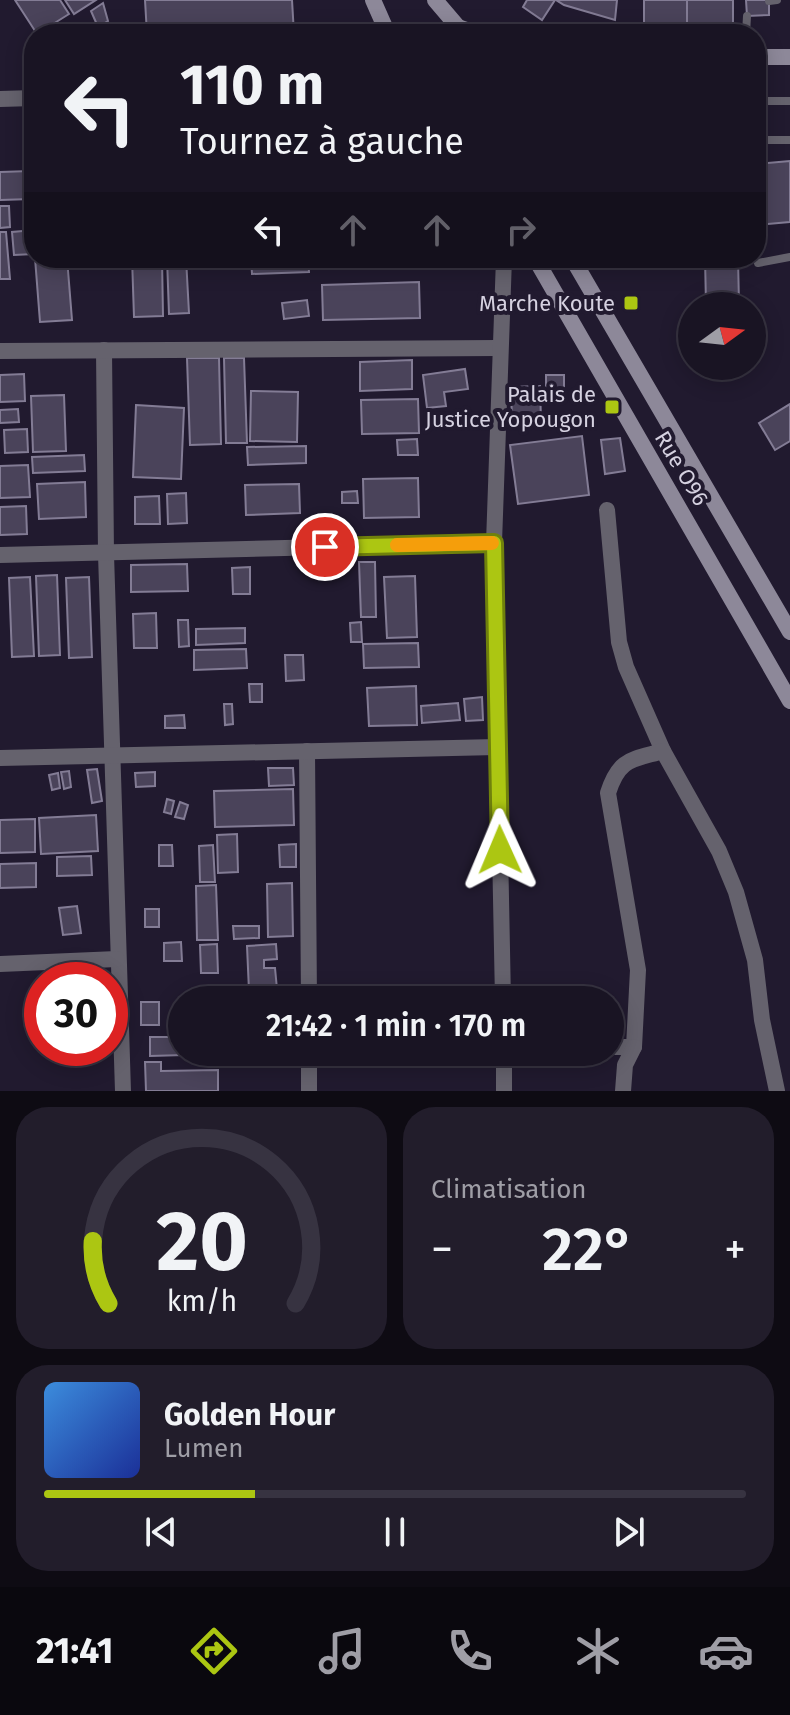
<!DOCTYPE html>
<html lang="fr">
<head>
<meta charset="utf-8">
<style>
  body { margin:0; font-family:"Fira Sans",sans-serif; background:#221d2b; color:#f1f3f6; height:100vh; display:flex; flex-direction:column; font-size:30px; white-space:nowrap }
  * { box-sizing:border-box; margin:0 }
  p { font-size:26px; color:#9f9ea6 }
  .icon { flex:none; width:44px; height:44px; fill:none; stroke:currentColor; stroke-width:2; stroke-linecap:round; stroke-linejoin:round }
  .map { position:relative; height:1091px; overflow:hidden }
  .sheet { display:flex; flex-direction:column; gap:16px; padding:16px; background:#0e0b13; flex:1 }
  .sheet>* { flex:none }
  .guide { position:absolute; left:24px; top:24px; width:742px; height:244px; border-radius:32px; box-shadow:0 4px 20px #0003,0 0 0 2px #373341; background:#191423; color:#f1f3f6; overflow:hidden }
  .needle { width:52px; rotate:75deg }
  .controls { position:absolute; left:678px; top:292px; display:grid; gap:16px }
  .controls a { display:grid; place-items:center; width:88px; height:88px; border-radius:50%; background:#191423; box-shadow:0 4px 20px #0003,0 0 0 2px #373341; font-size:40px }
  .speed { position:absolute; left:24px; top:962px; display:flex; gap:16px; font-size:40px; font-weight:700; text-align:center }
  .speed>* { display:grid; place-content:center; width:104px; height:104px; border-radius:50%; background:#191423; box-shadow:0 4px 20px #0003,0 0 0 2px #373341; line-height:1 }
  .speed .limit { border:12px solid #d22; background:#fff; color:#111 }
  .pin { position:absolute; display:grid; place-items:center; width:68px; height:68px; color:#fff; margin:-34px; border:4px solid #fff; border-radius:50%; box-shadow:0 2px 8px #0007 }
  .me { position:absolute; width:88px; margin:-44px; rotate:359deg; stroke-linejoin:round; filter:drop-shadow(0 0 6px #0008) }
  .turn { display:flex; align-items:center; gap:28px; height:168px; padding:0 24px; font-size:36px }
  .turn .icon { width:104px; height:104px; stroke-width:2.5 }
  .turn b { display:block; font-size:56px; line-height:68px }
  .lanes { display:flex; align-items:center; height:76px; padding:0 24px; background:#0003; justify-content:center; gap:40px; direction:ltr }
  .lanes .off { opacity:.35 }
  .big { font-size:60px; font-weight:600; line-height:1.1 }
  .sheet .widget { flex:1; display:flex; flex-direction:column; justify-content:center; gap:12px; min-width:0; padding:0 28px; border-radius:32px; background:#221d2b }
  .sheet .dial { align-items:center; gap:0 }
  .dial svg { height:208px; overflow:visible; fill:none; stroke:#373341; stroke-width:7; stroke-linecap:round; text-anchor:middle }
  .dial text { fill:#f1f3f6; stroke:none }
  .song { display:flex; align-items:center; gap:24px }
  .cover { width:96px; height:96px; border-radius:12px; background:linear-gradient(135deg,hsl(210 70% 55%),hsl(230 70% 35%)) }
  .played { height:8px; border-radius:4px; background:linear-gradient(90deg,#acc612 30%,#373341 30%) }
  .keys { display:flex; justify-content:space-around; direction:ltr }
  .heat { display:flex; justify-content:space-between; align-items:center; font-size:44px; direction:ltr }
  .sheet .tiles { flex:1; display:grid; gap:16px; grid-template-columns:1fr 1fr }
  .widget:last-child { grid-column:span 2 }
  .trip { position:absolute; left:168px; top:986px; width:456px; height:80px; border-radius:40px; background:#191423; box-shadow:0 4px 20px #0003,0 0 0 2px #373341; font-weight:600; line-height:80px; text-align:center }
  .dock { display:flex; height:128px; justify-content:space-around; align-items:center; background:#0a080e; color:#9f9ea6 }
  .dock .icon { width:56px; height:56px }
  .dock .selected { color:#acc612 }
  .dock b { font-size:36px; color:#f1f3f6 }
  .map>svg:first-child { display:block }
  .building { fill:#4a435a; stroke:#837c95; stroke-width:2 }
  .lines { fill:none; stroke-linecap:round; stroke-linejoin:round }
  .service { stroke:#65626d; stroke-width:8 }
  .minor { stroke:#65626d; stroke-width:16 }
  .secondary { stroke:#8d8899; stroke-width:16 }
  .route-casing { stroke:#70810c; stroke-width:20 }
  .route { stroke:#acc612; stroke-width:14 }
  .slow { stroke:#f59e0b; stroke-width:14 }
  .poi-dot { fill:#acc612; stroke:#211a2f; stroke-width:3 }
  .labels { text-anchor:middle; stroke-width:8; stroke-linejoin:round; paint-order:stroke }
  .poi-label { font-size:22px; fill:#d5d1e0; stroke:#211a2f; text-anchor:end }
  .street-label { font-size:22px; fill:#d5d1e0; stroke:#211a2f }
</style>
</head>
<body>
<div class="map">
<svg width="790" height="1091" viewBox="0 0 790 1091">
  <rect width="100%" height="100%" fill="#211a2f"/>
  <g class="building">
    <polygon points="15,0 60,0 69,14 37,34"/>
    <polygon points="65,0 96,0 74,14"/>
    <polygon points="145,0 292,0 294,34 147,34"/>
    <polygon points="527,0 555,0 542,20 523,7"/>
    <polygon points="556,0 617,0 615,20 564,5"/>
    <polygon points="644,0 687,0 687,30 644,29"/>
    <rect x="687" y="0" width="46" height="30"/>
    <polygon points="746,0 769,0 769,15 747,16"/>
    <polygon points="103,3 108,21 98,27 91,11"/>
    <polygon points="790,161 790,222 756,225 756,164"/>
    <polygon points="30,171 31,199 0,200 0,172"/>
    <polygon points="0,206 9,206 10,227 0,228"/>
    <polygon points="34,230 34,254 14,255 12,232"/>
    <polygon points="0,232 6,232 10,279 0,279"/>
    <polygon points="35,258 67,258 72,320 40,322"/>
    <polygon points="74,258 126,258 126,259 74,262"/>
    <polygon points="132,258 162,258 163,316 134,317"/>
    <polygon points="167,258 186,258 189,313 169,314"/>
    <polygon points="251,258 308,258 309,272 252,274"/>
    <polygon points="318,258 411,258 412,264 318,266"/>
    <polygon points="511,258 522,258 523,264 513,267"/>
    <polygon points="705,258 738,258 739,304 706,304"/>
    <polygon points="419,282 420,318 323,320 322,285"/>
    <polygon points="307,300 309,316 284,319 282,303"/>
    <polygon points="187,358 219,358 221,444 190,445"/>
    <polygon points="224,358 244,358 247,443 226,443"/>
    <polygon points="412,360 412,389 360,391 360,362"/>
    <polygon points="465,369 468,389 444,392 446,406 427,408 423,375"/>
    <polygon points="24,374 25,401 0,402 0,375"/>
    <rect x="546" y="375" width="18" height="23"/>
    <polygon points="540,386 541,421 512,422 511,387"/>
    <polygon points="251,391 298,392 297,442 250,441"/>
    <polygon points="64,395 66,451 33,452 31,396"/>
    <polygon points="418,399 419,433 362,434 361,400"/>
    <polygon points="790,404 790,441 775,450 759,423"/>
    <polygon points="136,405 184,408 181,479 133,477"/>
    <polygon points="18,409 19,422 0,423 0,410"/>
    <polygon points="27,429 28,452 5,453 4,430"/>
    <polygon points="582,436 589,495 518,504 510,445"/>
    <polygon points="620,438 625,471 605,474 601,440"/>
    <polygon points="417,439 418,455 398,455 397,440"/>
    <polygon points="306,446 306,463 248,465 247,447"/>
    <polygon points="84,455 85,471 33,473 32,457"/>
    <polygon points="28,465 30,497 0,498 0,466"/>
    <polygon points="418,478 419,517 364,518 363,479"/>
    <polygon points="85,482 86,517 39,519 37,484"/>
    <polygon points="299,484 300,513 246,515 245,485"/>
    <polygon points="357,491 358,503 342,503 342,492"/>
    <polygon points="186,493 187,523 168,524 167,494"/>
    <polygon points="159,496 160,524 135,524 135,497"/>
    <polygon points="26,506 27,534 0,535 0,507"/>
    <polygon points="359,562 375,562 376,617 361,617"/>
    <polygon points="187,564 188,591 131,592 131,565"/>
    <polygon points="250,567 250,594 233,594 232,568"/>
    <polygon points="57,575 60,655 39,656 36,576"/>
    <polygon points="415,576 417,637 387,638 384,577"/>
    <polygon points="30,577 34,656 12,657 9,578"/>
    <polygon points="89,577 92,657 69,658 66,578"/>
    <polygon points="156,613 157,648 134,648 133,614"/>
    <polygon points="178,620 188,620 189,646 179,647"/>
    <polygon points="361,622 362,642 351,642 350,623"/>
    <polygon points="245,628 245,643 196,645 196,629"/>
    <polygon points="418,643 419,667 364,668 363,644"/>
    <polygon points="246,649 247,668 194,670 194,650"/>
    <polygon points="285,655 303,655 304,680 286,681"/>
    <polygon points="249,684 262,684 262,702 250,702"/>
    <polygon points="416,686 417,725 369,726 367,688"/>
    <polygon points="482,697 483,720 466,721 464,699"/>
    <polygon points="458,703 460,720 422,723 421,706"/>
    <polygon points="224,704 232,704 233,724 225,725"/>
    <polygon points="184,715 185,728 165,728 165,716"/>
    <polygon points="268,768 293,768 294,785 269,786"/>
    <polygon points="97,769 102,801 92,803 87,770"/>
    <polygon points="69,771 71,787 64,789 61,772"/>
    <polygon points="155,772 155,786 136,787 135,773"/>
    <polygon points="58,773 60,788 52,790 49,775"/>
    <polygon points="293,789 294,825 215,827 214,791"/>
    <polygon points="167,799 174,801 171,814 164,812"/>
    <polygon points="180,802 188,805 184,819 175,817"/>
    <polygon points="96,815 98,851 41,854 39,818"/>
    <polygon points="35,819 35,852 0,853 0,820"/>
    <polygon points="237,834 238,872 218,873 217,835"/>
    <polygon points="296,844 296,867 280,867 279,845"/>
    <polygon points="159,845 172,845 173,866 159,866"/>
    <polygon points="213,845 215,882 200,882 199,846"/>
    <polygon points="91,856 92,875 57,876 57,857"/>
    <polygon points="36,863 36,887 0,888 0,864"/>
    <polygon points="292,883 293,936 268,937 267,884"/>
    <polygon points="216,885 218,940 197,940 196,886"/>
    <polygon points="77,906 81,933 63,935 59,908"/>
    <rect x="145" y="909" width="14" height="18"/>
    <polygon points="233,926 259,926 259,938 234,939"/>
    <polygon points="181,942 182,961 164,961 164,943"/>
    <polygon points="217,944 218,973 201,973 200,945"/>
    <polygon points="276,944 277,959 264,960 264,968 275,968 277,989 249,991 247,946"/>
    <rect x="141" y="1002" width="18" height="23"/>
    <polygon points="150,1037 182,1037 184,1055 150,1056"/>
    <polygon points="145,1062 161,1062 161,1071 218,1070 218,1091 146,1091"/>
  </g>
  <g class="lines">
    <g class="service">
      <polyline points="769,1 777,0"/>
      <polyline points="746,34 747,16"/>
      <polyline points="756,101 790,101"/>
      <polyline points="756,140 790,140"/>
      <polyline points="758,263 790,257"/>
    </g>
    <g class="minor">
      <polyline points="0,99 34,98"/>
      <polyline points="104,350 106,554 123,1091"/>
      <polyline points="0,351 498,348"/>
      <polyline points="607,510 619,642 626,667 663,751"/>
      <polyline points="0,555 494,543"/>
      <polyline points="307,751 309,1000"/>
      <polyline points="0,758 497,747"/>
      <polyline points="0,964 117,959"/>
      <polyline points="503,1000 494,543 504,258"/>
      <path d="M610 1047H634L638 970 608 793C619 758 632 760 663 751L719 851 736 892 755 960 762 1020 777 1091"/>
      <polyline points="309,1052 309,1091"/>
      <polyline points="504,1052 504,1091"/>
      <polyline points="623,1091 625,1065 634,1047"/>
    </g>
    <g class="secondary">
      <polyline points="373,0 388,34"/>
      <polyline points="435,0 458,27"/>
      <polyline points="424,34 458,27 478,34"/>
      <polyline points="756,57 790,57"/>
      <polyline points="535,258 790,701"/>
      <polyline points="572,258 790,632"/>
    </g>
  </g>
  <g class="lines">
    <g class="route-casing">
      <polyline id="route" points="325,547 494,543 500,850"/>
    </g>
    <use href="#route" class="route"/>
    <polyline class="slow" points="397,545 492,543"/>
  </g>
  <g class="poi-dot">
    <rect x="623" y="295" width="16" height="16" rx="4"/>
    <rect x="604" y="399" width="16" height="16" rx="4"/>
  </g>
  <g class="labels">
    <g class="poi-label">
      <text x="615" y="311">Marche Koute</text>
      <text x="596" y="402">Palais de<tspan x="596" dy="25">Justice Yopougon</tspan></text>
    </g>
    <g class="street-label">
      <text transform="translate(682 468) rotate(59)" y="8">Rue O96</text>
    </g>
  </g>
</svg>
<div class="controls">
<a><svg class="needle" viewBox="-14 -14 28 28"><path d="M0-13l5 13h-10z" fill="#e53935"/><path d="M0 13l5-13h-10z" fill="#9f9ea6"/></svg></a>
</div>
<div class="speed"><div class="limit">30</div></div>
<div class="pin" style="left:325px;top:547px;background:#d93025"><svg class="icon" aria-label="arrive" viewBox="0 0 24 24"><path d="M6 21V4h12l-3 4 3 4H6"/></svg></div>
<svg class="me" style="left:500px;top:850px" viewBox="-20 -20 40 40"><path d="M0-17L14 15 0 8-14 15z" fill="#acc612" stroke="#fff" stroke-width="4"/></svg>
<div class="trip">21:42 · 1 min · 170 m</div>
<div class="guide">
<div class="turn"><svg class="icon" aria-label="left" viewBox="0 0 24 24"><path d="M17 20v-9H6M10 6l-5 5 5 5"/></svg><div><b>110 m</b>Tournez à gauche</div></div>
<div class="lanes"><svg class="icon" aria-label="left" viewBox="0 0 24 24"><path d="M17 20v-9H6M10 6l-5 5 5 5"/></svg><svg class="icon off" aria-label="ahead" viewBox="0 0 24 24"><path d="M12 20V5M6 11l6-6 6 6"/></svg><svg class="icon off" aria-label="ahead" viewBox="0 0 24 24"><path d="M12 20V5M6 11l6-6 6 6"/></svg><svg class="icon off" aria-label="right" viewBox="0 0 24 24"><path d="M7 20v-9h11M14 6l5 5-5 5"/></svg></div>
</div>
</div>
<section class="sheet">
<div class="tiles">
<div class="widget dial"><svg viewBox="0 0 100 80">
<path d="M14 69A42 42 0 1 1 86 69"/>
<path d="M14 69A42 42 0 0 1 8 45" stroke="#acc612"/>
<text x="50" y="56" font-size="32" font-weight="700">20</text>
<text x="50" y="72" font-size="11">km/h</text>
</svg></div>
<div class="widget"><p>Climatisation</p>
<div class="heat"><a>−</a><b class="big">22°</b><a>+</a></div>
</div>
<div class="widget">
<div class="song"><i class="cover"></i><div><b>Golden Hour</b><p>Lumen</p></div></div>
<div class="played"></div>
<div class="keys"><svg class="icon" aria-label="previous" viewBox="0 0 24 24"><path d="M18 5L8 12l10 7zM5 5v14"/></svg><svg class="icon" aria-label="pause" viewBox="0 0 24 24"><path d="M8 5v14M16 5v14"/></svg><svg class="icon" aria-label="next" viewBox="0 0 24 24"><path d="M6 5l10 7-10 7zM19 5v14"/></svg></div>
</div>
</div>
</section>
<nav class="dock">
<b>21:41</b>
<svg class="icon selected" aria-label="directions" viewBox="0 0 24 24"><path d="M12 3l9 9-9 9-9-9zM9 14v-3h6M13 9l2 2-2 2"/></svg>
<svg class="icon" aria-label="music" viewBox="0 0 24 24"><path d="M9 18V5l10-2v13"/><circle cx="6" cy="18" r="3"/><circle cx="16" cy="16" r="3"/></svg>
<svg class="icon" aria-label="phone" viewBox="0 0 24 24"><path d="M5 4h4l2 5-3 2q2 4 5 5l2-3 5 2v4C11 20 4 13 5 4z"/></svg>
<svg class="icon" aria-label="climate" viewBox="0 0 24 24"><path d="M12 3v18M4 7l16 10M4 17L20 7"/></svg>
<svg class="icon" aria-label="car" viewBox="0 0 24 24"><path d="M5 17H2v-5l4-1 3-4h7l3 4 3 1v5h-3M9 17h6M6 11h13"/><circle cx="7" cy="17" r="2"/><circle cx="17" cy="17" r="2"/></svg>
</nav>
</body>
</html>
